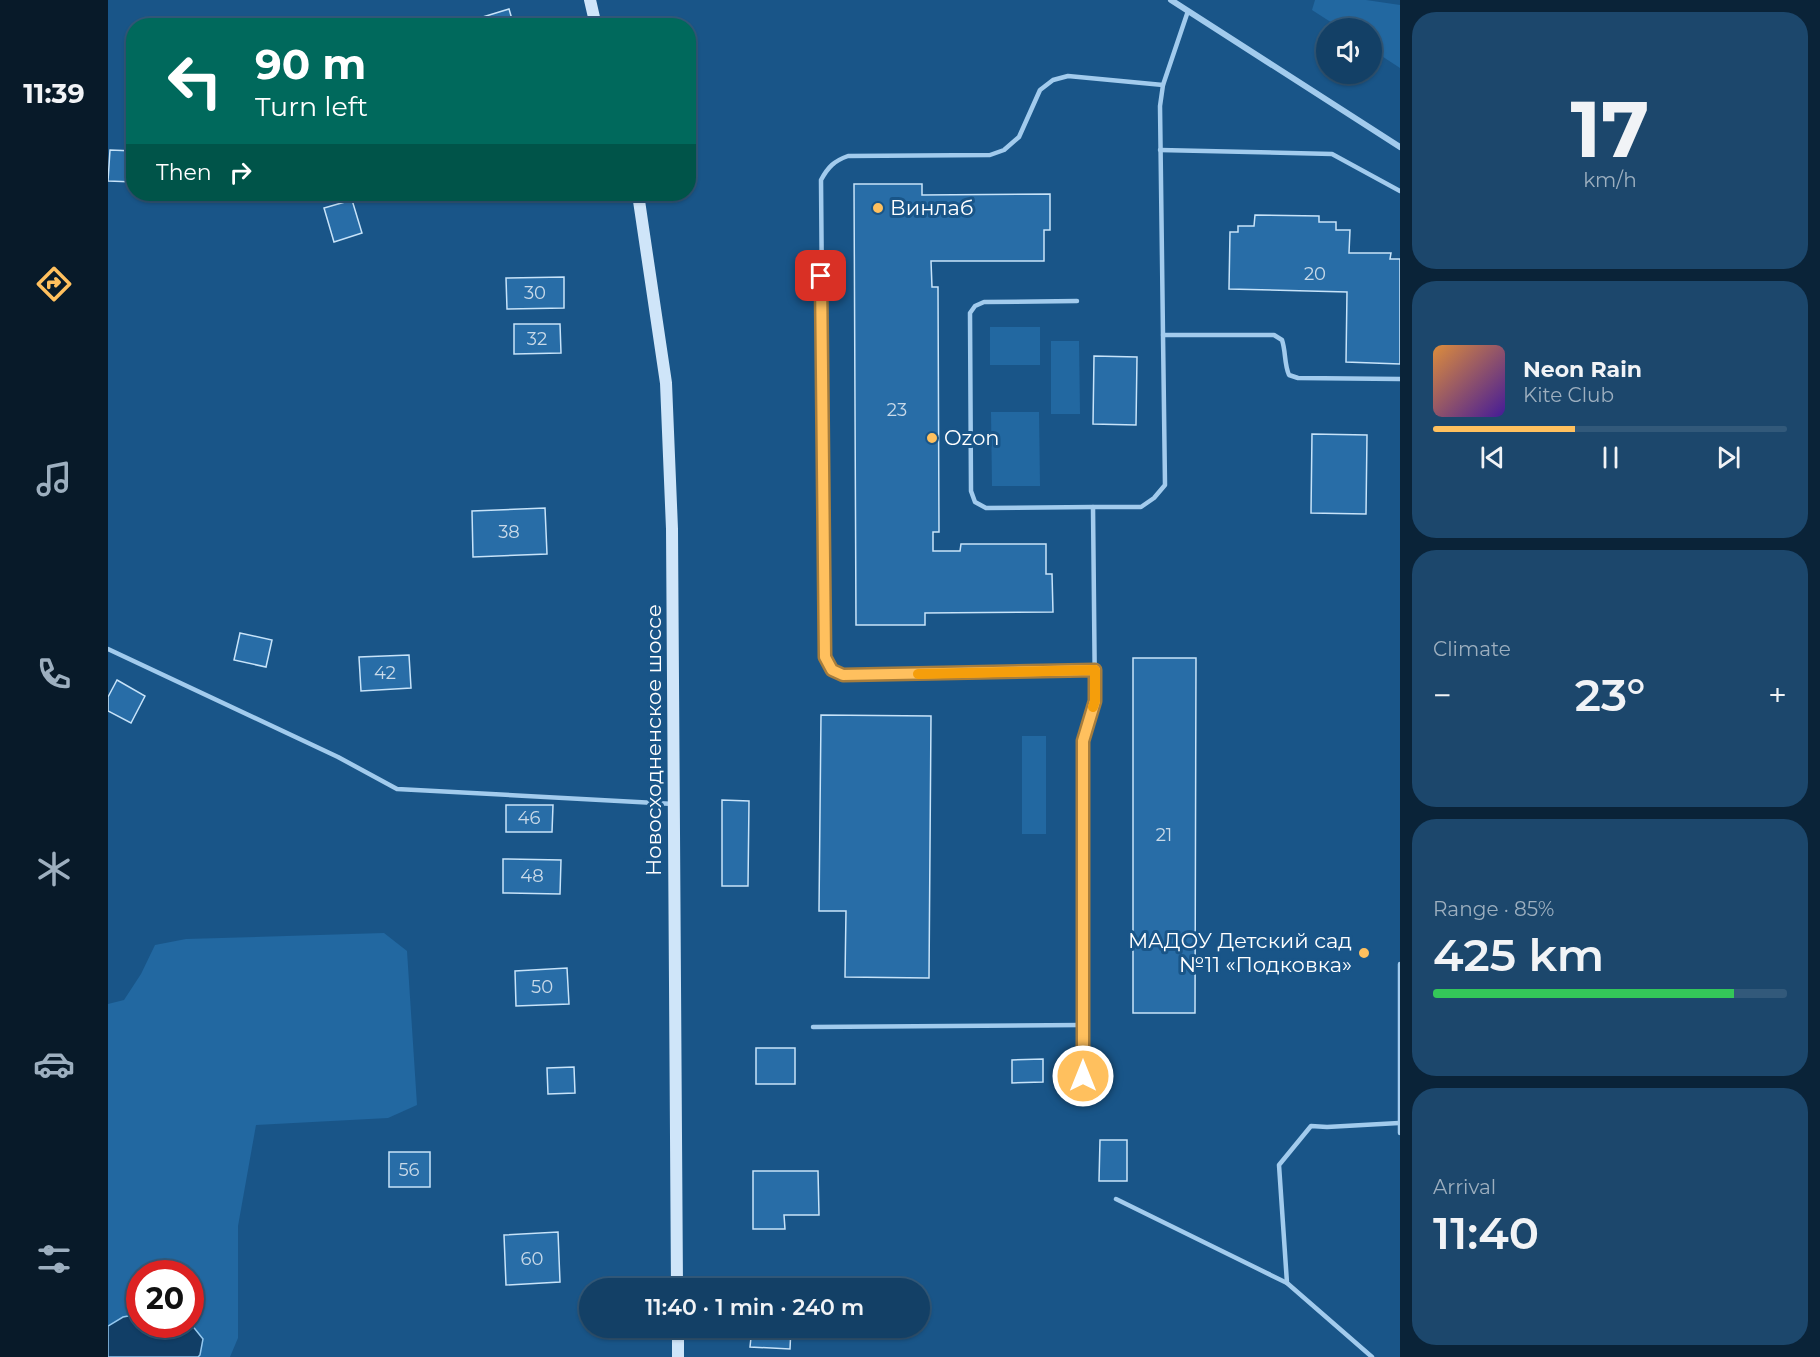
<!DOCTYPE html>
<html lang="en">
<head>
<meta charset="utf-8">
<style>
  body { margin:0; font-family:Montserrat,sans-serif; background:#1c476c; color:#f1f3f6; height:100vh; display:flex; flex-direction:column; font-size:22px; white-space:nowrap }
  * { box-sizing:border-box; margin:0 }
  p { font-size:20px; color:#9dafbf }
  .icon { flex:none; width:33px; height:33px; fill:none; stroke:currentColor; stroke-width:2; stroke-linecap:round; stroke-linejoin:round }
  .map { position:relative; flex:1; overflow:hidden }
  .drawer { display:flex; flex-direction:column; gap:12px; padding:12px; background:#0a2338; width:420px }
  .drawer>* { flex:none }
  .top-card { position:absolute; left:18px; top:18px; width:570px; height:183px; border-radius:24px; box-shadow:0 2px 4px #0004,0 0 0 2px #32597a; background:#00695c; color:#fff; overflow:hidden }
  .buttons { position:absolute; left:1208px; top:18px; display:grid; gap:12px }
  .buttons a { display:grid; place-items:center; width:66px; height:66px; border-radius:50%; background:#134066; box-shadow:0 2px 4px #0004,0 0 0 2px #32597a; font-size:30px }
  .speed { position:absolute; left:18px; top:1260px; display:flex; gap:12px; font-size:30px; font-weight:700; text-align:center }
  .speed>* { display:grid; place-content:center; width:78px; height:78px; border-radius:50%; background:#134066; box-shadow:0 2px 4px #0004,0 0 0 2px #32597a; line-height:1 }
  .speed .limit { border:9px solid #d22; background:#fff; color:#111 }
  .pin { position:absolute; display:grid; place-items:center; width:51px; height:51px; color:#fff; margin:-26px; border-radius:12px; box-shadow:0 3px 9px #0006 }
  .me { position:absolute; width:66px; margin:-33px; rotate:0deg; stroke-linejoin:round; filter:drop-shadow(0 0 4px #0008) }
  .turn { display:flex; align-items:center; gap:21px; height:126px; padding:0 30px; font-size:27px }
  .turn .icon { width:78px; height:78px; stroke-width:2.5 }
  .turn b { display:block; font-size:42px; line-height:51px }
  .then { display:flex; align-items:center; height:57px; padding:0 30px; background:#0003; gap:12px; font-size:22px }
  .big { font-size:45px; font-weight:600; line-height:1.1 }
  .drawer .widget { flex:1; display:flex; flex-direction:column; justify-content:center; gap:9px; min-width:0; padding:0 21px; border-radius:24px; background:#1c476c }
  .drawer .dial { align-items:center; gap:0 }
  .dial b { font-size:78px; line-height:1 }
  .song { display:flex; align-items:center; gap:18px }
  .cover { width:72px; height:72px; border-radius:9px; background:linear-gradient(135deg,hsl(30 70% 55%),hsl(260 70% 35%)) }
  .played { height:6px; border-radius:3px; background:linear-gradient(90deg,#ffc05e 40%,#32597a 40%) }
  .keys { display:flex; justify-content:space-around; direction:ltr }
  .heat { display:flex; justify-content:space-between; align-items:center; font-size:33px; direction:ltr }
  .charge { height:9px; border-radius:4px; background:linear-gradient(90deg,#34c759 85%,#32597a 0) }
  .trip { position:absolute; left:471px; top:1278px; width:351px; height:60px; border-radius:30px; background:#134066; box-shadow:0 2px 4px #0004,0 0 0 2px #32597a; font-weight:600; line-height:60px; text-align:center }
  main { display:flex; flex:1; min-height:0 }
  .menu { display:flex; flex-direction:column; width:108px; justify-content:space-around; align-items:center; background:#081a29; color:#9dafbf }
  .menu .icon { width:42px; height:42px }
  .menu .current { color:#ffc05e }
  .menu b { font-size:27px; color:#f1f3f6 }
  .map>svg:first-child { display:block }
  .green { fill:#2268a1 }
  .water { fill:#113e66; stroke:#95c8ef; stroke-width:1.5 }
  .building { fill:#286da7; stroke:#c7e3f9; stroke-width:1.5 }
  .lines { fill:none; stroke-linecap:round; stroke-linejoin:round }
  .service { stroke:#a2cbed; stroke-width:4.5 }
  .minor { stroke:#a2cbed; stroke-width:6 }
  .secondary { stroke:#cfe5f9; stroke-width:12 }
  .route-casing { stroke:#a67d3d; stroke-width:15 }
  .route { stroke:#ffc05e; stroke-width:10 }
  .slow { stroke:#f59e0b; stroke-width:10 }
  .poi-dot { fill:#ffc05e; stroke:#195588; stroke-width:2 }
  .labels { text-anchor:middle; stroke-width:6; stroke-linejoin:round; paint-order:stroke }
  .number-label { font-size:18px; fill:#c9dae9 }
  .poi-label { font-size:21px; fill:#fff; stroke:#195588; text-anchor:start }
  .street-label { font-size:21px; fill:#fff; stroke:#195588 }
</style>
</head>
<body>
<main>
<nav class="menu">
<b>11:39</b>
<svg class="icon current" aria-label="directions" viewBox="0 0 24 24"><path d="M12 3l9 9-9 9-9-9zM9 14v-3h6M13 9l2 2-2 2"/></svg>
<svg class="icon" aria-label="music" viewBox="0 0 24 24"><path d="M9 18V5l10-2v13"/><circle cx="6" cy="18" r="3"/><circle cx="16" cy="16" r="3"/></svg>
<svg class="icon" aria-label="phone" viewBox="0 0 24 24"><path d="M5 4h4l2 5-3 2q2 4 5 5l2-3 5 2v4C11 20 4 13 5 4z"/></svg>
<svg class="icon" aria-label="climate" viewBox="0 0 24 24"><path d="M12 3v18M4 7l16 10M4 17L20 7"/></svg>
<svg class="icon" aria-label="car" viewBox="0 0 24 24"><path d="M5 17H2v-5l4-1 3-4h7l3 4 3 1v5h-3M9 17h6M6 11h13"/><circle cx="7" cy="17" r="2"/><circle cx="17" cy="17" r="2"/></svg>
<svg class="icon" aria-label="filters" viewBox="0 0 24 24"><path d="M4 7h16M4 17h16"/><circle cx="9" cy="7" r="2"/><circle cx="15" cy="17" r="2"/></svg>
</nav>
<div class="map">
<svg width="1292" height="1357" viewBox="0 0 1292 1357">
  <rect width="100%" height="100%" fill="#195588"/>
  <g class="green">
    <polygon points="1207,0 1258,0 1292,5 1292,68 1263,49 1263,28 1232,28 1204,10"/>
    <rect x="882" y="327" width="50" height="38"/>
    <polygon points="943,341 971,341 972,414 943,414"/>
    <polygon points="883,412 931,412 932,486 884,486"/>
    <rect x="914" y="736" width="24" height="98"/>
    <polygon points="276,933 299,951 309,1105 280,1118 148,1125 130,1226 130,1338 122,1357 90,1357 92,1355 85,1325 83,1324 82,1274 32,1274 31,1314 15,1317 0,1326 0,1004 16,1000 33,974 47,945 78,939"/>
  </g>
  <polygon class="water" points="31,1314 32,1324 83,1324 95,1339 92,1355 90,1357 0,1357 0,1326 15,1317"/>
  <g class="building">
    <polygon points="401,9 406,26 356,26 355,23"/>
    <polygon points="2,150 26,151 26,182 0,181"/>
    <polygon points="746,184 814,184 814,195 942,194 942,230 936,230 936,261 823,261 824,287 830,287 831,532 825,532 825,551 852,551 853,544 938,544 938,574 944,574 945,612 817,613 817,625 748,625"/>
    <polygon points="244,200 254,233 226,242 216,208"/>
    <polygon points="1147,215 1211,216 1211,222 1228,222 1228,230 1242,230 1241,253 1283,253 1282,259 1292,259 1292,364 1238,362 1239,292 1121,289 1122,232 1130,232 1130,226 1146,226"/>
    <polygon points="456,277 456,308 399,309 398,278"/>
    <polygon points="406,324 452,324 453,353 406,354"/>
    <polygon points="986,356 1029,357 1028,425 985,424"/>
    <polygon points="1204,434 1259,435 1258,514 1203,513"/>
    <polygon points="437,508 439,554 365,557 364,511"/>
    <polygon points="132,633 164,640 158,667 126,660"/>
    <polygon points="301,655 303,688 253,691 251,657"/>
    <polygon points="1025,658 1088,658 1087,1013 1025,1013"/>
    <polygon points="9,680 37,696 23,723 0,711 0,697"/>
    <polygon points="713,715 823,716 821,978 737,977 738,911 711,911"/>
    <polygon points="614,800 641,801 640,886 614,886"/>
    <polygon points="398,805 445,805 444,832 398,832"/>
    <polygon points="395,859 453,860 452,894 395,893"/>
    <polygon points="459,968 461,1004 408,1006 407,971"/>
    <rect x="648" y="1048" width="39" height="36"/>
    <polygon points="935,1059 935,1082 904,1083 904,1060"/>
    <polygon points="466,1067 467,1093 440,1094 439,1068"/>
    <polygon points="992,1140 1019,1140 1019,1181 991,1181"/>
    <rect x="281" y="1152" width="41" height="35"/>
    <polygon points="645,1171 710,1171 711,1215 676,1215 677,1229 645,1229"/>
    <polygon points="450,1232 452,1282 398,1285 396,1235"/>
    <polygon points="644,1328 683,1328 682,1349 642,1347"/>
  </g>
  <g class="lines">
    <g class="service">
      <path d="M1080 11 1055 85 1052 106 1055 335H1166L1174 340C1178 352 1176 363 1181 375L1190 378 1292 379"/>
      <polyline points="1052,150 1224,154 1292,191"/>
      <polyline points="969,301 876,302 867,306 862,313 863,491 867,502 878,508 985,507"/>
      <polyline points="0,649 230,757 289,789 566,804"/>
      <path d="M987 670 735 675 724 670 717 657 713 180C720 167 726 161 740 156L882 155 896 150 911 137 932 90 945 80 960 76 1055 85"/>
      <polyline points="1292,964 1292,1133"/>
      <polyline points="705,1027 974,1025"/>
      <polyline points="978,1086 975,1076 975,741 987,701 985,507 1033,507 1046,498 1057,485 1055,335"/>
      <polyline points="1008,1199 1179,1283"/>
      <polyline points="1264,1357 1179,1283 1171,1165 1203,1126 1219,1127 1291,1123"/>
    </g>
    <polyline class="minor" points="1063,0 1292,147"/>
    <g class="secondary">
      <polyline points="482,0 488,26"/>
      <polyline points="530,194 558,383 564,529 569,1288"/>
      <polyline points="570,1328 570,1357"/>
    </g>
  </g>
  <g class="lines">
    <g class="route-casing">
      <polyline id="route" points="713,276 717,657 724,670 735,675 987,670 987,701 975,741 975,1076"/>
    </g>
    <use href="#route" class="route"/>
    <polyline class="slow" points="810,674 987,670 987,701 985,707"/>
  </g>
  <g class="poi-dot">
    <circle cx="770" cy="208" r="6"/>
    <circle cx="824" cy="438" r="6"/>
    <circle cx="1256" cy="953" r="6"/>
  </g>
  <g class="labels">
    <g class="number-label">
      <text x="1207" y="280">20</text>
      <text x="427" y="299">30</text>
      <text x="429" y="345">32</text>
      <text x="789" y="416">23</text>
      <text x="401" y="538">38</text>
      <text x="277" y="679">42</text>
      <text x="421" y="824">46</text>
      <text x="1056" y="841">21</text>
      <text x="424" y="882">48</text>
      <text x="434" y="993">50</text>
      <text x="301" y="1176">56</text>
      <text x="424" y="1265">60</text>
    </g>
    <g class="poi-label">
      <text x="782" y="215">Винлаб</text>
      <text x="836" y="445">Ozon</text>
      <text x="1244" y="948" text-anchor="end">МАДОУ Детский сад<tspan x="1244" dy="24">№11 «Подковка»</tspan></text>
    </g>
    <g class="street-label">
      <text transform="translate(546 740) rotate(-90)" y="7">Новосходненское шоссе</text>
    </g>
  </g>
</svg>
<div class="buttons">
<a><svg class="icon" aria-label="sound" viewBox="0 0 24 24"><path d="M4 9h4l5-4v14l-5-4H4zM17 9q2 3 0 6"/></svg></a>
</div>
<div class="speed"><div class="limit">20</div></div>
<div class="pin" style="left:713px;top:276px;background:#d93025"><svg class="icon" aria-label="arrive" viewBox="0 0 24 24"><path d="M6 21V4h12l-3 4 3 4H6"/></svg></div>
<svg class="me" style="left:975px;top:1076px" viewBox="-20 -20 40 40"><circle r="17" fill="#ffc05e" stroke="#fff" stroke-width="3"/><path d="M0-11L8 9 0 5-8 9z" fill="#fff"/></svg>
<div class="trip">11:40 · 1 min · 240 m</div>
<div class="top-card">
<div class="turn"><svg class="icon" aria-label="left" viewBox="0 0 24 24"><path d="M17 20v-9H6M10 6l-5 5 5 5"/></svg><div><b>90 m</b>Turn left</div></div>
<div class="then">Then<svg class="icon" aria-label="right" viewBox="0 0 24 24"><path d="M7 20v-9h11M14 6l5 5-5 5"/></svg></div>
</div>
</div>
<section class="drawer">
<div class="widget dial"><b>17</b><p>km/h</p></div>
<div class="widget">
<div class="song"><i class="cover"></i><div><b>Neon Rain</b><p>Kite Club</p></div></div>
<div class="played"></div>
<div class="keys"><svg class="icon" aria-label="previous" viewBox="0 0 24 24"><path d="M18 5L8 12l10 7zM5 5v14"/></svg><svg class="icon" aria-label="pause" viewBox="0 0 24 24"><path d="M8 5v14M16 5v14"/></svg><svg class="icon" aria-label="next" viewBox="0 0 24 24"><path d="M6 5l10 7-10 7zM19 5v14"/></svg></div>
</div>
<div class="widget"><p>Climate</p>
<div class="heat"><a>−</a><b class="big">23°</b><a>+</a></div>
</div>
<div class="widget"><p>Range · 85%</p><b class="big">425 km</b><div class="charge"></div></div>
<div class="widget"><p>Arrival</p><b class="big">11:40</b></div>
</section>
</main>
</body>
</html>
